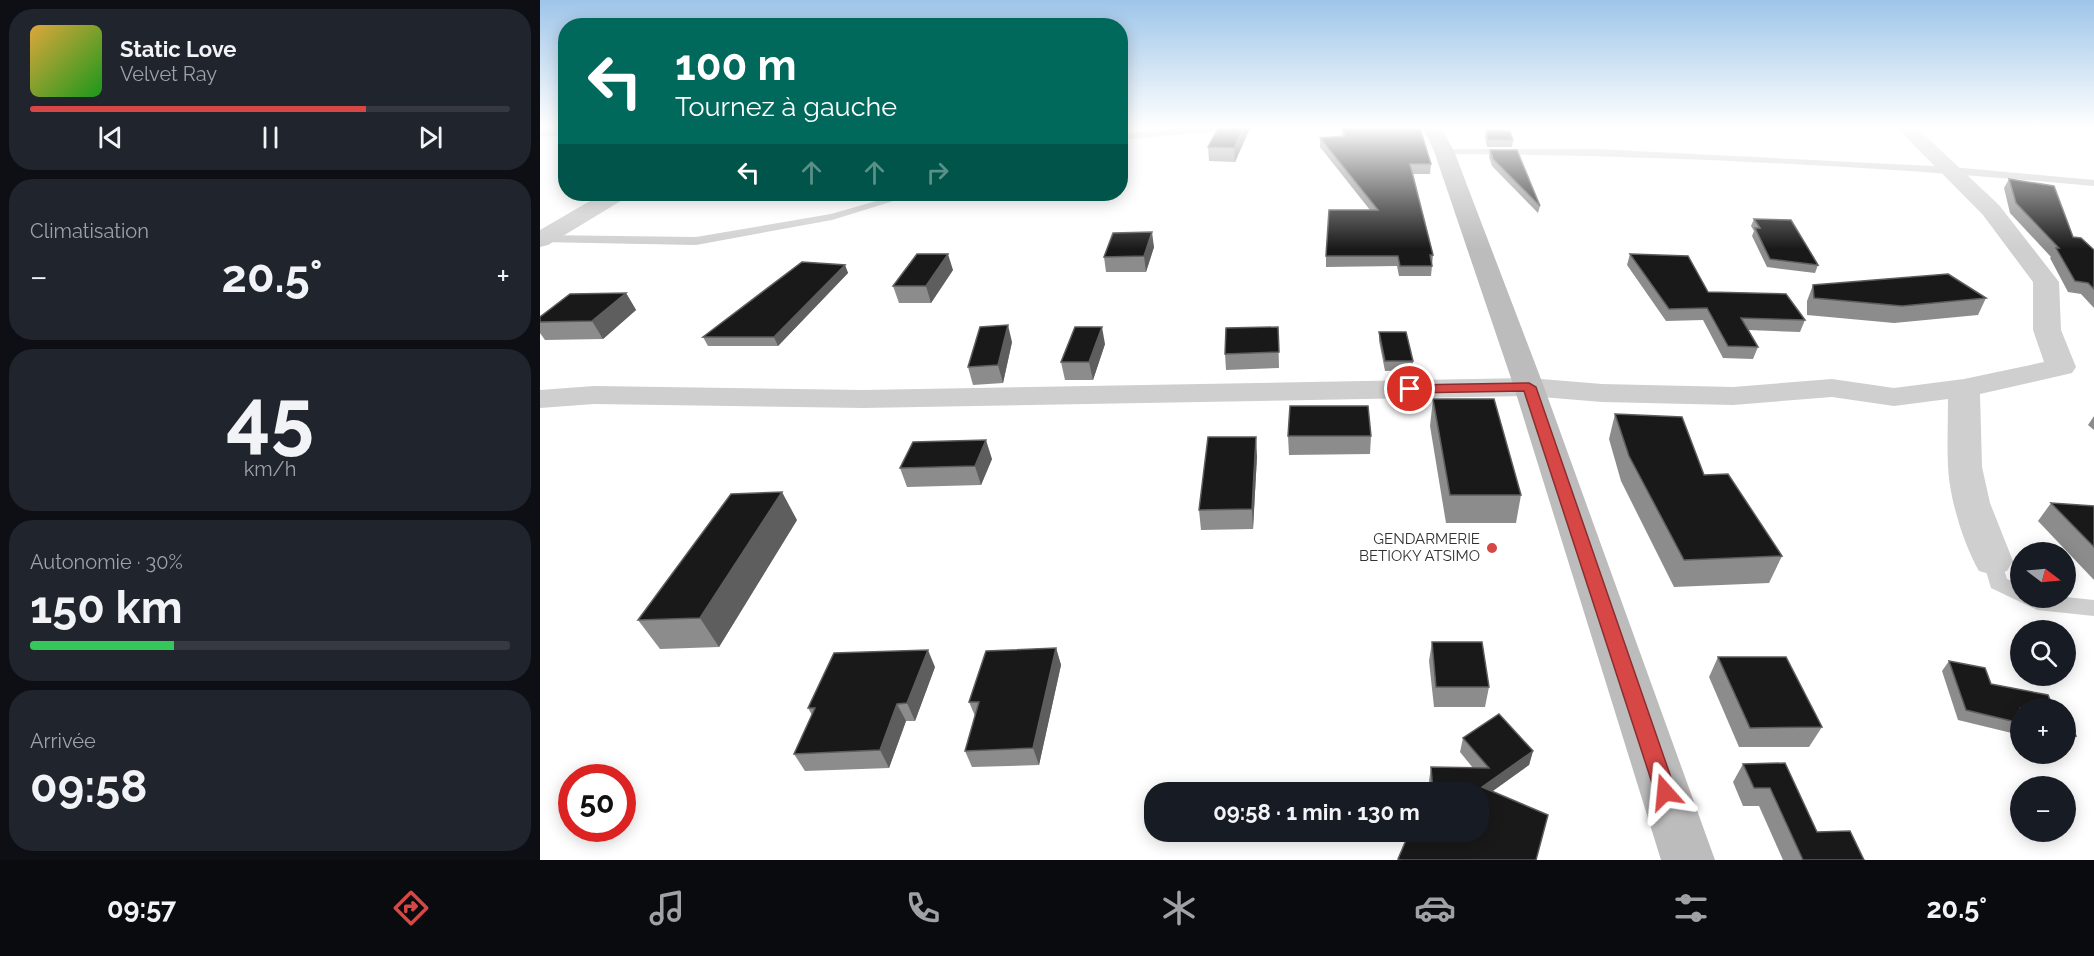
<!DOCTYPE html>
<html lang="fr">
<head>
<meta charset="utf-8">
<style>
  body { margin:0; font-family:Raleway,sans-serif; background:#20242c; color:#f1f3f6; height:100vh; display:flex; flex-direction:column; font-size:22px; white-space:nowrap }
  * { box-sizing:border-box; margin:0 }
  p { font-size:20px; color:#9ea1a6 }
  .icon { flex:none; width:33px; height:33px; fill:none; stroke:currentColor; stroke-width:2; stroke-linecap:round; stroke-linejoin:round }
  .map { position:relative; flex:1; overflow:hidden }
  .panel { display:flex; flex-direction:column; gap:9px; padding:9px; background:#0d0f14; width:540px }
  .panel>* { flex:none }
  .banner { position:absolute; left:18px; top:18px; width:570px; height:183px; border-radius:24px; box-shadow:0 3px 15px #0003; background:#00695c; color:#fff; overflow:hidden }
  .needle { width:39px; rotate:106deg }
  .controls { position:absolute; left:1470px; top:542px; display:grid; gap:12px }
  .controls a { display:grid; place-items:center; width:66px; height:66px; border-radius:50%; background:#171b24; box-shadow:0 3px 15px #0003; font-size:30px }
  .speed { position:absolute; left:18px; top:764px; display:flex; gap:12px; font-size:30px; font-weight:700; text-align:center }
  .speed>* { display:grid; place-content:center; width:78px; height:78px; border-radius:50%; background:#171b24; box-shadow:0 3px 15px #0003; line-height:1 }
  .speed .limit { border:9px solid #d22; background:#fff; color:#111 }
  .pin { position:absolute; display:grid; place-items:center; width:51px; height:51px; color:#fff; margin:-26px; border:3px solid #fff; border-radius:50%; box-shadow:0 2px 6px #0007 }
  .me { position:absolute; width:66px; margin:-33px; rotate:342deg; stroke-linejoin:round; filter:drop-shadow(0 0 4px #0008) }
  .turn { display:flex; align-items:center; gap:21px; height:126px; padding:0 18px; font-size:27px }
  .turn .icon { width:78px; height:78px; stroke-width:2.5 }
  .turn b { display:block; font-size:42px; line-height:51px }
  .lanes { display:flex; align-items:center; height:57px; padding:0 18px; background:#0003; justify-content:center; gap:30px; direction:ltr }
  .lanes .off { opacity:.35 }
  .big { font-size:45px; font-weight:700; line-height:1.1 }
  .panel .tile { flex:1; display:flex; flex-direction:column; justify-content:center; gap:9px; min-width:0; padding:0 21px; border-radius:24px; background:#20242c }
  .panel .dial { align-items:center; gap:0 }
  .dial b { font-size:78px; line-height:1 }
  .song { display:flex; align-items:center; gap:18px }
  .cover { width:72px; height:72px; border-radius:9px; background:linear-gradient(135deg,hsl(40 70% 55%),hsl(120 70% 35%)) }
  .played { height:6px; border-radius:3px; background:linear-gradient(90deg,#d74746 70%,#363941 70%) }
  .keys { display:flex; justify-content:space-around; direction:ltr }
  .heat { display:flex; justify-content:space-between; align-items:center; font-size:33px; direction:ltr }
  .charge { height:9px; border-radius:4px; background:linear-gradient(90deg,#34c759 30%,#363941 0) }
  .trip { position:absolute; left:604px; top:782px; width:345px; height:60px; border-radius:24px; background:#171b24; box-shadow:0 3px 15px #0003; font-weight:700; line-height:60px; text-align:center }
  .dock { display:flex; height:96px; justify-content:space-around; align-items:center; background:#090b0e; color:#9ea1a6 }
  .dock .icon { width:42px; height:42px }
  .dock .current { color:#d74746 }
  .dock b { font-size:27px; color:#f1f3f6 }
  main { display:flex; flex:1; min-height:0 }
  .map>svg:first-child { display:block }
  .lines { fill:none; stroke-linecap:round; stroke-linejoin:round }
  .lane { fill:#cfcfcf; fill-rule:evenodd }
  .street { fill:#cfcfcf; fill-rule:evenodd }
  .secondary { fill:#bcbcbc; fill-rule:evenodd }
  .wall { fill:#8c8c8c }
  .shaded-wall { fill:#5e5e5e }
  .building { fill:#191919; stroke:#5e5e5e; stroke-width:1.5 }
  .route { fill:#d74746; stroke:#8c2e2e; stroke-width:1.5 }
  .poi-dot { fill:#d74746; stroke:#fff; stroke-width:2 }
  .labels { text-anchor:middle; stroke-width:6; stroke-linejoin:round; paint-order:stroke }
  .poi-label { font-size:15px; fill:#323232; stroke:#fff; text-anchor:end }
</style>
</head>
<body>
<main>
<section class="panel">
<div class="tile">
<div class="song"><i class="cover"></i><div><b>Static Love</b><p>Velvet Ray</p></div></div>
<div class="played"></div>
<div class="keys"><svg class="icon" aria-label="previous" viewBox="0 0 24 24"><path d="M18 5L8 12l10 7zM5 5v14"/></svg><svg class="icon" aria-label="pause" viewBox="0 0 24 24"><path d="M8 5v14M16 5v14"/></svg><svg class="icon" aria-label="next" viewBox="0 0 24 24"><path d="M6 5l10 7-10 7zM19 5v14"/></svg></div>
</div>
<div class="tile"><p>Climatisation</p>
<div class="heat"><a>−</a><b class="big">20.5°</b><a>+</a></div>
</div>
<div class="tile dial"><b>45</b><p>km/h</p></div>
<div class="tile"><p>Autonomie · 30%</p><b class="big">150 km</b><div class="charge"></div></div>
<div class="tile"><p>Arrivée</p><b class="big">09:58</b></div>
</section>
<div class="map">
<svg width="1554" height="860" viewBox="0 0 1554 860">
  <rect width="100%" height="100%" fill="#fff"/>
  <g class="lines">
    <g class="lane">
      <polygon points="646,128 682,128 678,131 580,140 580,134"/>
      <path d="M901 149H1056L1412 167 1554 180V186C1338 166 1121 155 904 154L901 153Z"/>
      <polygon points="361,194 376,194 292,220 156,245 0,242 1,235 156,237 291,214"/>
      <polygon points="1453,554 1460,556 1467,579 1480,585 1480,597 1526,597 1554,600 1554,616 1497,610 1451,588 1443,561 1446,556"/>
    </g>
    <g class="street">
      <polygon points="0,128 26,128 26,135 0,137"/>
      <path d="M1357 128H1377L1459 205 1519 282 1521 330 1536 367 1532 373 1440 394 1442 467 1450 503 1473 561 1467 571 1453 575 1439 571C1423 543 1409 497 1408 465 1407 443 1408 421 1408 399L1354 406 1292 397 1193 405 1062 402 989 396 323 408 54 404 0 408V390L54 386 323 390 989 378 1062 384 1193 387 1292 379 1354 388 1424 379 1504 362 1493 330V282L1443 215Z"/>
      <polygon points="62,194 87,194 84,199 8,245 0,247 0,230"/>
    </g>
    <polygon class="secondary" points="883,128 901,128 914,151 1004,387 1175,860 1121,860 974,387 894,151"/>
  </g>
  <g class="wall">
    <polygon points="678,128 710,128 695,162 669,161 668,147"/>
    <polygon points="802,128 891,164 890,174 873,174 893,255 891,276 859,276 857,266 786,267 786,256 830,210 780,147 780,138 802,136"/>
    <polygon points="946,130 973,140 972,147 947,147 945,137"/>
    <polygon points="950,150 1000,206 998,213 952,166 949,157"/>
    <polygon points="1469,179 1533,237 1554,250 1554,308 1541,294 1528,292 1510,258 1511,257 1470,213 1464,188"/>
    <polygon points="1214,219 1278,265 1275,273 1227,267 1212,236 1214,231 1211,226"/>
    <polygon points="614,247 606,272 566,272 564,257"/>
    <polygon points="1090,254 1168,292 1265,320 1260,332 1208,330 1218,347 1213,359 1183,358 1163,320 1126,321 1087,265"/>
    <polygon points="305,265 308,273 238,346 168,346 163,337"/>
    <polygon points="413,270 391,303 359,303 353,286"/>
    <polygon points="1273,285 1446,298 1438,315 1354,323 1267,315 1267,301"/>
    <polygon points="86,293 96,310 63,339 5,340 0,333 0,317"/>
    <polygon points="738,327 739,368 686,370 685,354"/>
    <polygon points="839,332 873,361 873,370 845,371 839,341"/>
    <polygon points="472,342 463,383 433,385 428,367"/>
    <polygon points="565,344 553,380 525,380 521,362"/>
    <polygon points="893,399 981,495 976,523 906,523 890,426"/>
    <polygon points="1075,414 1242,556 1229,583 1134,587 1081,481 1069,439"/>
    <polygon points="1554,416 1554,430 1548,425"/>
    <polygon points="748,436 831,436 830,454 749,455"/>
    <polygon points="717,456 713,529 661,530 659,510"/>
    <polygon points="452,459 441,485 367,487 360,468"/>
    <polygon points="1511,503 1554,506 1554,580 1498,521"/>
    <polygon points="257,520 179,647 120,649 98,620"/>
    <polygon points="892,642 949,687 945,707 894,707 889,661"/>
    <polygon points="516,648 521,665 499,765 432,767 425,751 435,716 429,702"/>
    <polygon points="1178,657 1282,727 1269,747 1199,747 1169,677"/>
    <polygon points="1409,661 1451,684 1513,707 1480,708 1480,735 1418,720 1402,671"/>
    <polygon points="395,667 375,721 366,721 349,768 265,771 254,754 272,715 268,708"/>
    <polygon points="1526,713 1536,736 1526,746"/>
    <polygon points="923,738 993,751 989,765 952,791 996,860 858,860 858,859 939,831 939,792 890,792 889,781 891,767 933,768 920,752"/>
    <polygon points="1203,764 1277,832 1324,860 1243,860 1219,806 1203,806 1193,782"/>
  </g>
  <g class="shaded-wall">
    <polygon points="703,128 710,128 695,162 694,148"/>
    <polygon points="612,232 614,247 606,272 604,256"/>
    <polygon points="408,254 413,270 391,303 386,286"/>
    <polygon points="305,265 308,273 238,346 234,337"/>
    <polygon points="86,293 96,310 63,339 52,321"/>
    <polygon points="468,325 472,342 463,383 458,365"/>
    <polygon points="562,327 565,344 553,380 549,362"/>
    <polygon points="716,437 717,456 713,529 712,509"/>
    <polygon points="446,440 452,459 441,485 435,466"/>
    <polygon points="242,492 257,520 179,647 160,618"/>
    <polygon points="516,648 521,665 499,765 493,748"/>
    <polygon points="388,650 395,667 375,721 367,703"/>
    <polygon points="357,704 366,721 349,768 340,750"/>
    <polygon points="993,751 989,765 939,801 942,787"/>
  </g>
  <g class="building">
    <polygon points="678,128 703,128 694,148 668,147"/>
    <polygon points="802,128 880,128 891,164 870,164 893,255 890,255 892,266 860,266 858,256 786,256 789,210 838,210 780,138 805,136"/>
    <polygon points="946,130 970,131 973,140 948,140"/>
    <polygon points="950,150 977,150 1000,206 953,159"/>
    <polygon points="1469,179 1514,186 1533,237 1541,238 1554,250 1554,289 1548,283 1535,281 1516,248 1519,248 1476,203"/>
    <polygon points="1214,219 1251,220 1278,265 1230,259 1215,228 1220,228"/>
    <polygon points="612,232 604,256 564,257 573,233"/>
    <polygon points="377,254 408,254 386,286 353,286"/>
    <polygon points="1090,254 1148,256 1168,292 1246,294 1265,320 1201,318 1218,347 1188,346 1167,308 1129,309"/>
    <polygon points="262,262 305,265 234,337 163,337"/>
    <polygon points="1408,274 1446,298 1362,306 1274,298 1273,285"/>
    <polygon points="86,293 52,321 0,322 0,317 30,294"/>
    <polygon points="468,325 458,365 428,367 440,327"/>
    <polygon points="535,327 562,327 549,362 521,362"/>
    <polygon points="738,327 739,352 685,354 686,328"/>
    <polygon points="839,332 866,332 873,361 845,361"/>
    <polygon points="893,399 954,399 981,495 910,495"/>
    <polygon points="750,406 828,406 831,436 748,436"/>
    <polygon points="1075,414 1142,417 1164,475 1188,474 1242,556 1144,560 1089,456"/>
    <polygon points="668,437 716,437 712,509 659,510"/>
    <polygon points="446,440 435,466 360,468 373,442"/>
    <polygon points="242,492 160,618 98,620 191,494"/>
    <polygon points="1511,503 1554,506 1554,547"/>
    <polygon points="892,642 942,642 949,687 896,687"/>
    <polygon points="516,648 493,748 425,751 439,702 429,702 446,651"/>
    <polygon points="388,650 367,703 357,704 340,750 254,754 275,708 268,708 294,653"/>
    <polygon points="1178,657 1246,657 1282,727 1210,728"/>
    <polygon points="1409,661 1445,668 1451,684 1508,695 1513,707 1520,708 1480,708 1480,723 1426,710"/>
    <polygon points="1526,713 1536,736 1526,734"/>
    <polygon points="959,714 993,751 942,787 1008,815 996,860 861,860 858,859 870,831 939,831 939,792 893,792 891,767 949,768 923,738"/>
    <polygon points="1245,763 1277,832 1310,831 1324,860 1263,860 1230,788 1214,788 1203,764"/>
  </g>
  <linearGradient id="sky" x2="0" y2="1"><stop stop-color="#9ec5e9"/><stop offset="0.51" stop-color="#fff"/><stop offset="1" stop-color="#fff" stop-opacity="0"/></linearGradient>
  <rect width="1554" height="249" fill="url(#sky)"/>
  <polygon class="route" points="989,383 996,387 1136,792 1133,799 1125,802 1118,799 1115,792 984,391 870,393 864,389 870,385"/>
  <circle class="poi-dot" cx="952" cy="548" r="6"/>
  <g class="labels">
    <g class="poi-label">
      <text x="940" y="544">GENDARMERIE<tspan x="940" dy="17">BETIOKY ATSIMO</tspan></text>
    </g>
  </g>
</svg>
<div class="controls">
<a><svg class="needle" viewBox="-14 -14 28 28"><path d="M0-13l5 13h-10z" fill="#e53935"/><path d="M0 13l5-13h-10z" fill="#9ea1a6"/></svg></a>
<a><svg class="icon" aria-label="search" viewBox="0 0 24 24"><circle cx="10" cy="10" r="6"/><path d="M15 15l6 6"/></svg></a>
<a>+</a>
<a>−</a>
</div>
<div class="speed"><div class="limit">50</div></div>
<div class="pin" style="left:870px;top:389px;background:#d93025"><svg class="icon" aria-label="arrive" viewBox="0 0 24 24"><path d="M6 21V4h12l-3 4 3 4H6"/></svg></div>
<svg class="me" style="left:1125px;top:792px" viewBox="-20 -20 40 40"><path d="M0-17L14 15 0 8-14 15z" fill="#d74746" stroke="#fff" stroke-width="4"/></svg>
<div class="trip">09:58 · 1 min · 130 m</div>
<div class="banner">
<div class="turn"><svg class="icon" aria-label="left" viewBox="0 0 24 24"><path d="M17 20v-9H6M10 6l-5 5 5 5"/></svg><div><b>100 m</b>Tournez à gauche</div></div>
<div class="lanes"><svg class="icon" aria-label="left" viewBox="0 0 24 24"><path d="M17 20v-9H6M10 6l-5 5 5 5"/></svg><svg class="icon off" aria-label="ahead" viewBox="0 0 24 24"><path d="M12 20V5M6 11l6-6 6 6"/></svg><svg class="icon off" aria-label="ahead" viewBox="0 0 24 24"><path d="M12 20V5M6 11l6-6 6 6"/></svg><svg class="icon off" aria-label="right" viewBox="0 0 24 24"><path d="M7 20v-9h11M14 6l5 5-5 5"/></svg></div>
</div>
</div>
</main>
<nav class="dock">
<b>09:57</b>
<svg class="icon current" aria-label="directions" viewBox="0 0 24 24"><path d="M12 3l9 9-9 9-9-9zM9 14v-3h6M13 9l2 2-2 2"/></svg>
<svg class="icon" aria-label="music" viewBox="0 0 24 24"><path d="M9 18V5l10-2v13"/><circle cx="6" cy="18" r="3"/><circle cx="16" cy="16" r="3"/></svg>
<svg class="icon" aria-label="phone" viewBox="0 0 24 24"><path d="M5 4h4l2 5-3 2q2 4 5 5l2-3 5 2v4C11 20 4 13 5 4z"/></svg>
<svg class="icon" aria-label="climate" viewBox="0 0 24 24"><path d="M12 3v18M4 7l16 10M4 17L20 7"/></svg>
<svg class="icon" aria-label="car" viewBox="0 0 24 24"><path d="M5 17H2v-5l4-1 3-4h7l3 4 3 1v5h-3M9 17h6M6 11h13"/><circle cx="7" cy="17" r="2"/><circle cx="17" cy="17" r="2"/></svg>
<svg class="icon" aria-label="filters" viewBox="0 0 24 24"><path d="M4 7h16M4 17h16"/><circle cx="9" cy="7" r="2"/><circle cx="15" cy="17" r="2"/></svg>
<b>20.5°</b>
</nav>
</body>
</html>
